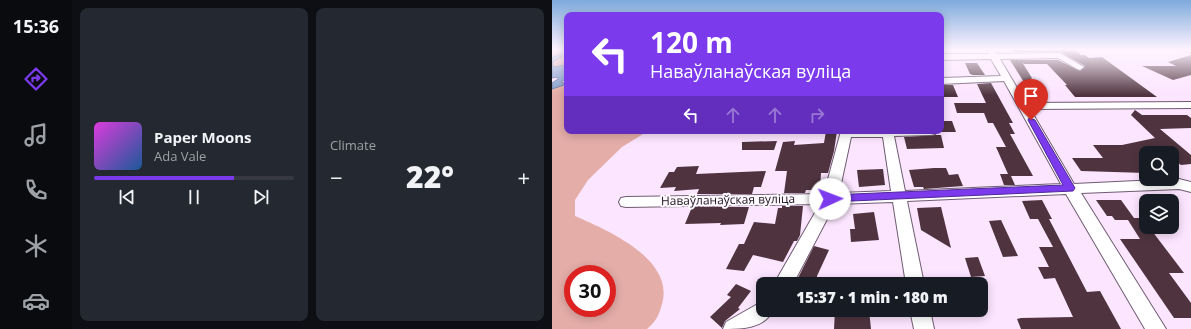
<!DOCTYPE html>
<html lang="en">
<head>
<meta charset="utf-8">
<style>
  body { margin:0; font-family:"Open Sans",sans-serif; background:#242831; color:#f1f3f6; height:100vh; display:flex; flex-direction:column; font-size:15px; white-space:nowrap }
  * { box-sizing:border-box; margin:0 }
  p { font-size:13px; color:#9ea1a6 }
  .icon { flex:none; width:22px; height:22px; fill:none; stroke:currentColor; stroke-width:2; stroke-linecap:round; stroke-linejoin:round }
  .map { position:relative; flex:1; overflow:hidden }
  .drawer { display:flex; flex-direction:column; gap:8px; padding:8px; background:#0d0f14; width:480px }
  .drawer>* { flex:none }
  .top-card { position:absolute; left:12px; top:12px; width:380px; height:122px; border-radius:8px; box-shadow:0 2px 10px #0003; background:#7c3aed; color:#fff; overflow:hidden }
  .fabs { position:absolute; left:587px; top:146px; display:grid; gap:8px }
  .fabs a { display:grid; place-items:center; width:40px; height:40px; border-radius:8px; background:#171b24; box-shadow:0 2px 10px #0003; font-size:20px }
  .speed { position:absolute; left:12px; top:265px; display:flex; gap:8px; font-size:20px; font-weight:700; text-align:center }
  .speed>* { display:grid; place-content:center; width:52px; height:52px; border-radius:50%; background:#171b24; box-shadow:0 2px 10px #0003; line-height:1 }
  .speed .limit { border:6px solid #d22; background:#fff; color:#111 }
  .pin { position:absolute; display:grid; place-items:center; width:34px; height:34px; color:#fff; margin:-41px -17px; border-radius:50% 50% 50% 0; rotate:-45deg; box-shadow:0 0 4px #0007 }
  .pin .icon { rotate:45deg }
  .me { position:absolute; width:44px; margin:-22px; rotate:88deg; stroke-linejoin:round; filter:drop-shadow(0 0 3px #0008) }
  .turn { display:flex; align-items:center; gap:14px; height:84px; padding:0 20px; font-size:18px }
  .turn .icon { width:52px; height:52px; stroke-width:2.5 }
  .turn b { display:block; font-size:28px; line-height:34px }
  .lanes { display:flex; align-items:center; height:38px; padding:0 20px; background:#0003; justify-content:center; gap:20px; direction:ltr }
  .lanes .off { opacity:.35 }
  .big { font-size:30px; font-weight:800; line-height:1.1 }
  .drawer .widget { flex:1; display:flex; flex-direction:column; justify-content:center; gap:6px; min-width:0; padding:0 14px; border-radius:8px; background:#242831 }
  .song { display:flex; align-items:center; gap:12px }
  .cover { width:48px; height:48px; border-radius:6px; background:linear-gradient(135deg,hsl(300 70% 55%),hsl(210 70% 35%)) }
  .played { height:4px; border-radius:2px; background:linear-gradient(90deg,#7c3aed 70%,#363941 70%) }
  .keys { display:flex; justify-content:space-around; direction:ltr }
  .heat { display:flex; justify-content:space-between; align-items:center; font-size:22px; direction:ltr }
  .drawer .tiles { flex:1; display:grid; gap:8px; grid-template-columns:repeat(2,1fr) }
  .trip { position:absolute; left:204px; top:277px; width:232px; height:40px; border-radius:8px; background:#171b24; box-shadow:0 2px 10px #0003; font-weight:800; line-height:40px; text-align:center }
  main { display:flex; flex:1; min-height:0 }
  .dock { display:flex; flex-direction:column; width:72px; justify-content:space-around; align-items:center; background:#090b0e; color:#9ea1a6 }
  .dock .icon { width:28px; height:28px }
  .dock .selected { color:#7c3aed }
  .dock b { font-size:18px; color:#f1f3f6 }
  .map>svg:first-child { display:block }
  .green { fill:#e5ada8; fill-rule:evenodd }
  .water { fill:#7c9bcb; stroke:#607397 }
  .building { fill:#4f343f }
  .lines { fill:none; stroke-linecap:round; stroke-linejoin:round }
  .minor-casing { stroke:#705c73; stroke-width:2 }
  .minor { fill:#fff; fill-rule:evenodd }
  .route { fill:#7c3aed; stroke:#51269a }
  .labels { text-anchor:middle; stroke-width:4; stroke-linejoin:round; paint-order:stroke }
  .street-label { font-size:12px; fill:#1e161f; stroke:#fef9fe }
</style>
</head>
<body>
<main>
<nav class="dock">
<b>15:36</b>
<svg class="icon selected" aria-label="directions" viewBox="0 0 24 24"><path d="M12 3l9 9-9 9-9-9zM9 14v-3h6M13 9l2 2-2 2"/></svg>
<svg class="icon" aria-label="music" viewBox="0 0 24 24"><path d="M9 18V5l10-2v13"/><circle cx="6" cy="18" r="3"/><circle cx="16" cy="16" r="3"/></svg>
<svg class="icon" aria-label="phone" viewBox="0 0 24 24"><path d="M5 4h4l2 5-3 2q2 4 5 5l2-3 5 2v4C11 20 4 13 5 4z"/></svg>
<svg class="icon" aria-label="climate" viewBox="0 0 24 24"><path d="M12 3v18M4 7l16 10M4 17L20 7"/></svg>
<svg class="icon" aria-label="car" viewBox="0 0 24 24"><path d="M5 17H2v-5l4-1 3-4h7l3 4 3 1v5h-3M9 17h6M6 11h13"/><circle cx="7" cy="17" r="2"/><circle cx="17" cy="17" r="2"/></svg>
</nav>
<section class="drawer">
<div class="tiles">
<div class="widget">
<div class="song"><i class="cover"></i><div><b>Paper Moons</b><p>Ada Vale</p></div></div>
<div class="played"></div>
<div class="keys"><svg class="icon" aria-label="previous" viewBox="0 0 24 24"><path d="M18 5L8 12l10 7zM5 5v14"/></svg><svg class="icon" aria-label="pause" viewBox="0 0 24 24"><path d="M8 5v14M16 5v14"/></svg><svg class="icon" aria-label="next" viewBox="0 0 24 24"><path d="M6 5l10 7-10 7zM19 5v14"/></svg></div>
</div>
<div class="widget"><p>Climate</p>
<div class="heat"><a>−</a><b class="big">22°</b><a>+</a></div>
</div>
</div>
</section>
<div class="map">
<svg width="639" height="329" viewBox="0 0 639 329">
  <rect width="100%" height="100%" fill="#fce5ff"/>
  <g class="green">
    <polygon points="0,49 15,49 15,67 12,65 1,67 0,64 3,60 10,57 0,57"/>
    <path d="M15 84V131H96L70 147 36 180 23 200V216C55 230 123 259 110 304 106 317 105 320 95 329H0V89ZM21 274H55V308H21Z"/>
  </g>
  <polygon class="water" points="10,54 10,57 3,60 0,64 2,67 13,65 15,67 15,78 9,82 15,84 0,89 0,83 6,79 6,77 0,78 0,57"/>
  <g class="building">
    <polygon points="459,49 522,49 529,55 533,55 537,58 550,57 605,97 523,97 513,85 515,85 495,64 472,64 470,62 480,78 473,84 458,60 506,60 528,71 533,66 508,52 462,52"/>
    <polygon points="639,55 639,75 621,80 590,66 624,66 616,62"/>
    <polygon points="413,63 425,63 433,75 421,75 418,74"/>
    <polygon points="439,83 461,123 457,123 463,134 458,134 481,176 459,176 463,185 452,185 448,174 456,174 444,147 454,147 441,123 436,123 432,113 405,113 402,103 434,103 425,84"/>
    <polygon points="389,85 401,85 406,97 389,97"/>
    <polygon points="474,86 485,86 491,95 480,95"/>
    <polygon points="583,110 590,115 635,115 639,118 639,128 608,129 639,155 639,164 629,165 620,158 620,153 594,153 594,173 529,171 520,158 551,158 541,145 570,145 603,138 579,115"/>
    <polygon points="389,121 400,121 404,132 389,132"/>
    <polygon points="274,131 285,131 282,151 276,173 269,173 268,190 254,190 253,193 232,193 235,171 223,171 231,142 243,141 242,145 272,143"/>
    <polygon points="384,135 389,135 392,148 355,149 352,137"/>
    <polygon points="225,141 222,150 190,150 190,142"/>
    <polygon points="147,166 144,174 214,171 209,187 202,187 200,194 145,194 147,189 122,191 124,187 108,188 117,172 122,172 125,167"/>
    <polygon points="382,168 394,168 397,175 406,174 411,186 372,189 371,187 362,187 357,170"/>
    <polygon points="331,169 333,185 307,187 305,170"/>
    <polygon points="490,200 500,219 497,219 535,292 548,291 569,329 469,329 465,319 469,318 521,317 503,278 492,279 486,267 497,267 487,247 501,247 486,219 478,219 470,201"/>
    <polygon points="544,200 569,200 582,218 594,218 594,227 597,227 632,273 617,273 639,303 639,318 622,318 568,239 588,239 576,220 563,220 560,216 555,216"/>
    <polygon points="230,206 251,206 248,235 245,241 242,241 231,262 201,255 192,271 174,269 187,244 192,244 202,222 223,224 226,208 230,208"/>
    <polygon points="140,207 197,207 192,224 168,225 169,223 133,224"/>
    <polygon points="389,207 399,248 369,230 365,208"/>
    <polygon points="322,212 327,240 299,242 298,229 303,229 301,214"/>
    <polygon points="449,220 457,237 466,256 451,257 437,221"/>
    <polygon points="262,246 277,250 265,276 265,284 245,284 246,278"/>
    <polygon points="426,257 433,276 419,277 413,258"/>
    <polygon points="184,284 199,291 186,308 188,309 173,321 170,328 158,317 179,297 175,295"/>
    <polygon points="283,310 317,310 319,329 282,329"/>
  </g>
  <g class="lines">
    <g class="minor-casing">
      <g id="minor">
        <path d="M434 49H442L445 54 508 53 532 67 528 70 525 69 506 58 448 59 474 103 639 102V108L478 109 522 184 627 179 639 182V192L627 189 529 193 614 329H593L514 194 355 201 372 284H354L341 202 283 204 241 284H222L268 204 74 207 69 206 67 202 69 198 74 197 272 194 289 131H384L383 134 379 135 342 136 353 191 509 184 452 81 389 84V78L449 76 439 59 389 60V54H437ZM299 137H331L339 191 287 193Z"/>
        <polygon points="629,49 639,49 639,53"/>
        <path d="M211 301V310H221C212 329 190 329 171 329L174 322Z"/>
        <polygon points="358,310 378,310 382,329 362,329"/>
      </g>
    </g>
    <use href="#minor" class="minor"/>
  </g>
  <linearGradient id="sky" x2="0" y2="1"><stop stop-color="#7daadc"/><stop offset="0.52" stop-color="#fef3ff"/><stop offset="1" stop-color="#fef3ff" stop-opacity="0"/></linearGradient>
  <rect width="639" height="95" fill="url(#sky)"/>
  <polygon class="route" points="477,118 483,120 523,188 521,191 278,202 273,199 278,195 511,185 476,120"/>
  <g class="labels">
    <g class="street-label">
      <text transform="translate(176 200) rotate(-1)" y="4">Наваўланаўская вуліца</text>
    </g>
  </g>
</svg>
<div class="fabs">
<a><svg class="icon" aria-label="search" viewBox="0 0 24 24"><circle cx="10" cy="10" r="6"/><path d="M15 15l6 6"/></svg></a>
<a><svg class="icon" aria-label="layers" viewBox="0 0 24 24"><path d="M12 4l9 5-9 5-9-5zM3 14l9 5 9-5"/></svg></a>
</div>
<div class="speed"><div class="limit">30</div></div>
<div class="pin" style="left:479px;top:120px;background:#d93025"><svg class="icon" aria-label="arrive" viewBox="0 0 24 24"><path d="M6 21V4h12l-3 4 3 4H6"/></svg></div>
<svg class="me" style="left:278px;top:199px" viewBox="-20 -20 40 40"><circle r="19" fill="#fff"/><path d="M0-13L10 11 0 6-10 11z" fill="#7c3aed"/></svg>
<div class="trip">15:37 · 1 min · 180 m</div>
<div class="top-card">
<div class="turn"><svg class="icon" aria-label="left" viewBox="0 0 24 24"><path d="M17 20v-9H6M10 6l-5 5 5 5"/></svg><div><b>120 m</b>Наваўланаўская вуліца</div></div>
<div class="lanes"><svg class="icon" aria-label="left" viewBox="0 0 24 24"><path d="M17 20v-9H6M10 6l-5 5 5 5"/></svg><svg class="icon off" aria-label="ahead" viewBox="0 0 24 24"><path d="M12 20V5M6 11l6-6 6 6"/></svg><svg class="icon off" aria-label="ahead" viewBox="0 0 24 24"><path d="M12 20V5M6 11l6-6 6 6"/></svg><svg class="icon off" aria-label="right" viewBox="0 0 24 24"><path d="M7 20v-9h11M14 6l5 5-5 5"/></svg></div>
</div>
</div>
</main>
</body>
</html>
